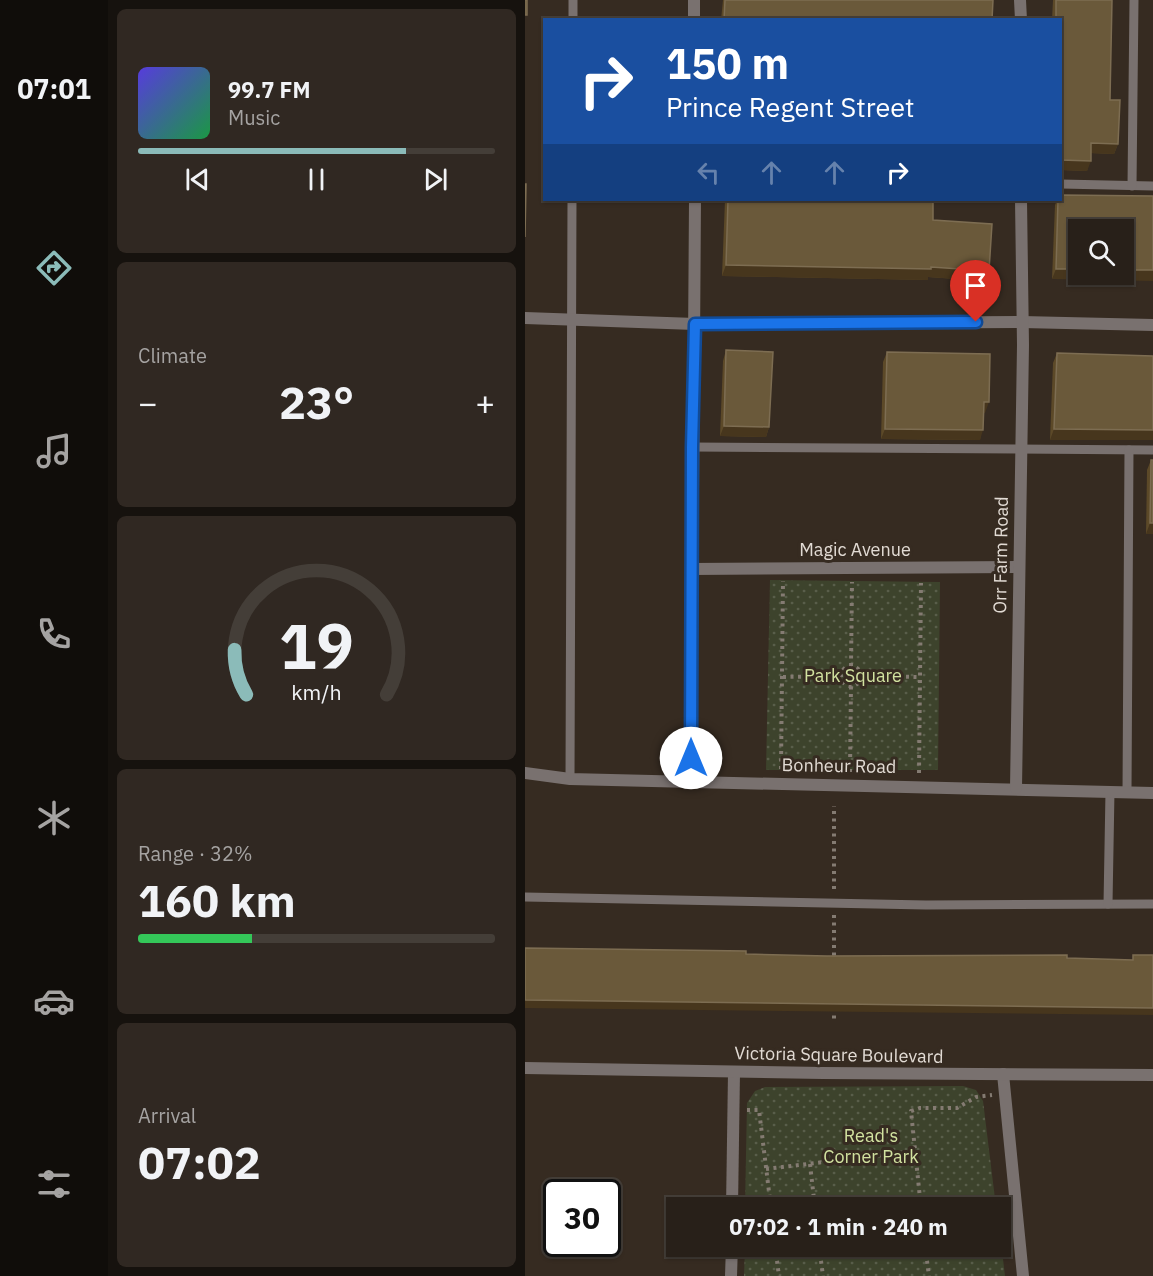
<!DOCTYPE html>
<html lang="en">
<head>
<meta charset="utf-8">
<style>
  body { margin:0; font-family:"IBM Plex Sans",sans-serif; background:#302822; color:#f1f3f6; height:100vh; display:flex; flex-direction:column; font-size:22px; white-space:nowrap }
  * { box-sizing:border-box; margin:0 }
  p { font-size:20px; color:#a5a3a2 }
  .icon { flex:none; width:33px; height:33px; fill:none; stroke:currentColor; stroke-width:2; stroke-linecap:round; stroke-linejoin:round }
  .map { position:relative; flex:1; overflow:hidden }
  .drawer { display:flex; flex-direction:column; gap:9px; padding:9px; background:#16120e; width:417px }
  .drawer>* { flex:none }
  .guide { position:absolute; left:18px; top:18px; width:519px; height:183px; border-radius:0px; box-shadow:0 2px 4px #0004,0 0 0 2px #443e38; background:#1a4fa0; color:#fff; overflow:hidden }
  .fabs { position:absolute; left:543px; top:219px; display:grid; gap:12px }
  .fabs a { display:grid; place-items:center; width:66px; height:66px; border-radius:0px; background:#282019; box-shadow:0 2px 4px #0004,0 0 0 2px #443e38; font-size:30px }
  .speed { position:absolute; left:18px; top:1179px; display:flex; gap:12px; font-size:30px; font-weight:700; text-align:center }
  .speed>* { display:grid; place-content:center; width:78px; height:78px; border-radius:50%; background:#282019; box-shadow:0 2px 4px #0004,0 0 0 2px #443e38; line-height:1 }
  .speed .limit { border:3px solid #111; border-radius:9px; background:#fff; color:#111 }
  .pin { position:absolute; display:grid; place-items:center; width:51px; height:51px; color:#fff; margin:-62px -26px; border-radius:50% 50% 50% 0; rotate:-45deg; box-shadow:0 0 6px #0007 }
  .pin .icon { rotate:45deg }
  .me { position:absolute; width:66px; margin:-33px; rotate:0deg; stroke-linejoin:round; filter:drop-shadow(0 0 4px #0008) }
  .turn { display:flex; align-items:center; gap:21px; height:126px; padding:0 24px; font-size:27px }
  .turn .icon { width:78px; height:78px; stroke-width:2.5 }
  .turn b { display:block; font-size:42px; line-height:51px }
  .lanes { display:flex; align-items:center; height:57px; padding:0 24px; background:#0003; justify-content:center; gap:30px; direction:ltr }
  .lanes .off { opacity:.35 }
  .big { font-size:45px; font-weight:800; line-height:1.1 }
  .drawer .card { flex:1; display:flex; flex-direction:column; justify-content:center; gap:9px; min-width:0; padding:0 21px; border-radius:9px; background:#302822 }
  .drawer .dial { align-items:center; gap:0 }
  .dial svg { height:156px; overflow:visible; fill:none; stroke:#443e38; stroke-width:7; stroke-linecap:round; text-anchor:middle }
  .dial text { fill:#f1f3f6; stroke:none }
  .song { display:flex; align-items:center; gap:18px }
  .cover { width:72px; height:72px; border-radius:9px; background:linear-gradient(135deg,hsl(250 70% 55%),hsl(140 70% 35%)) }
  .played { height:6px; border-radius:3px; background:linear-gradient(90deg,#8bbbb9 75%,#443e38 75%) }
  .keys { display:flex; justify-content:space-around; direction:ltr }
  .heat { display:flex; justify-content:space-between; align-items:center; font-size:33px; direction:ltr }
  .charge { height:9px; border-radius:4px; background:linear-gradient(90deg,#34c759 32%,#443e38 0) }
  .trip { position:absolute; left:141px; top:1197px; width:345px; height:60px; border-radius:0px; background:#282019; box-shadow:0 2px 4px #0004,0 0 0 2px #443e38; font-weight:800; line-height:60px; text-align:center }
  main { display:flex; flex:1; min-height:0 }
  .tabs { display:flex; flex-direction:column; width:108px; justify-content:space-around; align-items:center; background:#100d0a; color:#a5a3a2 }
  .tabs .icon { width:42px; height:42px }
  .tabs .current { color:#8bbbb9 }
  .tabs b { font-size:27px; color:#f1f3f6 }
  .map>svg:first-child { display:block }
  .grass { fill:url(#grass-dots) }
  .lines { fill:none; stroke-linecap:round; stroke-linejoin:round }
  .path { stroke:#847b72; stroke-width:4; stroke-dasharray:3 4.5; stroke-linecap:butt }
  .service { stroke:#79716f; stroke-width:9 }
  .minor { stroke:#79716f; stroke-width:12 }
  .tertiary { stroke:#79716f; stroke-width:12 }
  .wall { fill:#5c4928 }
  .shaded-wall { fill:#47361d }
  .building { fill:#6a593a; stroke:#7d6d52; stroke-width:1.5 }
  .route-casing { stroke:#114b97; stroke-width:15 }
  .route { stroke:#1a73e8; stroke-width:10 }
  .labels { text-anchor:middle; stroke-width:6; stroke-linejoin:round; paint-order:stroke }
  .street-label { font-size:18px; fill:#e2dbd4; stroke:#362b21 }
  .park-label { font-size:18px; fill:#d2e2a0; stroke:#362b21 }
</style>
</head>
<body>
<main>
<nav class="tabs">
<b>07:01</b>
<svg class="icon current" aria-label="directions" viewBox="0 0 24 24"><path d="M12 3l9 9-9 9-9-9zM9 14v-3h6M13 9l2 2-2 2"/></svg>
<svg class="icon" aria-label="music" viewBox="0 0 24 24"><path d="M9 18V5l10-2v13"/><circle cx="6" cy="18" r="3"/><circle cx="16" cy="16" r="3"/></svg>
<svg class="icon" aria-label="phone" viewBox="0 0 24 24"><path d="M5 4h4l2 5-3 2q2 4 5 5l2-3 5 2v4C11 20 4 13 5 4z"/></svg>
<svg class="icon" aria-label="climate" viewBox="0 0 24 24"><path d="M12 3v18M4 7l16 10M4 17L20 7"/></svg>
<svg class="icon" aria-label="car" viewBox="0 0 24 24"><path d="M5 17H2v-5l4-1 3-4h7l3 4 3 1v5h-3M9 17h6M6 11h13"/><circle cx="7" cy="17" r="2"/><circle cx="17" cy="17" r="2"/></svg>
<svg class="icon" aria-label="filters" viewBox="0 0 24 24"><path d="M4 7h16M4 17h16"/><circle cx="9" cy="7" r="2"/><circle cx="15" cy="17" r="2"/></svg>
</nav>
<section class="drawer">
<div class="card">
<div class="song"><i class="cover"></i><div><b>99.7 FM</b><p>Music</p></div></div>
<div class="played"></div>
<div class="keys"><svg class="icon" aria-label="previous" viewBox="0 0 24 24"><path d="M18 5L8 12l10 7zM5 5v14"/></svg><svg class="icon" aria-label="pause" viewBox="0 0 24 24"><path d="M8 5v14M16 5v14"/></svg><svg class="icon" aria-label="next" viewBox="0 0 24 24"><path d="M6 5l10 7-10 7zM19 5v14"/></svg></div>
</div>
<div class="card"><p>Climate</p>
<div class="heat"><a>−</a><b class="big">23°</b><a>+</a></div>
</div>
<div class="card dial"><svg viewBox="0 0 100 80">
<path d="M14 69A42 42 0 1 1 86 69"/>
<path d="M14 69A42 42 0 0 1 8 46" stroke="#8bbbb9"/>
<text x="50" y="56" font-size="32" font-weight="700">19</text>
<text x="50" y="72" font-size="11">km/h</text>
</svg></div>
<div class="card"><p>Range · 32%</p><b class="big">160 km</b><div class="charge"></div></div>
<div class="card"><p>Arrival</p><b class="big">07:02</b></div>
</section>
<div class="map">
<svg width="628" height="1276" viewBox="0 0 628 1276">
  <defs>
    <pattern id="grass-dots" width="8" height="8" patternUnits="userSpaceOnUse" patternTransform="scale(1.5)"><rect width="8" height="8" fill="#3d432c"/><path d="M2 2h.1M6 6h.1" fill="none" stroke="#595e4a" stroke-width="1.8" stroke-linecap="round"/></pattern>
  </defs>
  <rect width="100%" height="100%" fill="#362b21"/>
  <g class="grass">
    <polygon points="245,580 415,582 413,770 241,770"/>
    <polygon points="438,1086 451,1090 458,1101 471,1207 220,1207 222,1103 230,1091 240,1087"/>
    <polygon points="476,1242 480,1276 219,1276 220,1247 476,1246"/>
  </g>
  <g class="lines">
    <g class="path">
      <polyline points="326,666 327,582"/>
      <circle cx="326" cy="676" r="10"/>
      <polyline points="336,676 394,677"/>
      <polyline points="258,677 317,676"/>
      <polyline points="256,769 258,581"/>
      <polyline points="325,772 326,686"/>
      <polyline points="394,773 396,583"/>
      <polyline points="309,889 309,806"/>
      <polyline points="309,915 309,958"/>
      <polyline points="309,1008 309,1023"/>
      <polyline points="222,1110 234,1110 246,1208"/>
      <polyline points="285,1164 290,1208"/>
      <polyline points="241,1169 390,1151"/>
      <polyline points="396,1208 386,1111 395,1108 432,1108 451,1097 467,1095"/>
      <polyline points="250,1246 254,1276"/>
      <polyline points="294,1246 298,1276"/>
      <polyline points="400,1246 404,1276"/>
    </g>
    <g class="service">
      <polyline points="48,20 48,0"/>
      <polyline points="536,184 628,186"/>
      <polyline points="607,186 609,0"/>
      <polyline points="167,447 628,450"/>
      <polyline points="45,779 47,200"/>
      <polyline points="602,792 604,450"/>
      <polyline points="0,897 401,905 628,904"/>
      <polyline points="583,904 585,791"/>
    </g>
    <g class="minor">
      <polyline points="169,0 169,20"/>
      <polyline points="495,0 496,20"/>
      <polyline points="0,318 170,324 497,322 628,325"/>
      <polyline points="166,569 494,567"/>
      <polyline points="0,773 45,779 628,793"/>
      <polyline points="166,781 170,200"/>
      <polyline points="491,788 498,345 496,200"/>
      <polyline points="478,1074 498,1276"/>
      <polyline points="207,1208 209,1072"/>
      <polyline points="206,1276 207,1246"/>
    </g>
    <polyline class="tertiary" points="0,1068 298,1073 628,1075"/>
  </g>
  <g class="wall">
    <polygon points="198,0 468,0 467,20 196,20"/>
    <polygon points="528,0 587,0 585,100 593,144 589,154 566,153 562,171 536,170 536,20 527,20"/>
    <polygon points="628,196 527,279 530,205 532,200"/>
    <polygon points="200,200 408,200 408,220 460,281 403,277 403,280 197,276"/>
    <polygon points="201,350 244,427 241,437 195,436 198,361"/>
    <polygon points="362,352 460,413 459,413 455,440 356,439 358,362"/>
    <polygon points="532,353 628,356 628,440 525,440 528,363"/>
    <polygon points="626,460 628,460 628,534 621,534 622,470"/>
  </g>
  <g class="shaded-wall">
    <polygon points="566,143 593,144 589,154 563,153"/>
    <polygon points="536,160 566,161 562,171 536,170"/>
    <polygon points="201,265 406,267 464,271 460,281 403,277 403,280 197,276"/>
    <polygon points="531,269 554,269 554,274 598,274 598,270 628,270 628,281 527,279"/>
    <polygon points="459,402 464,402 460,413 455,413"/>
    <polygon points="199,426 244,427 241,437 195,436"/>
    <polygon points="360,429 458,430 455,440 356,439"/>
    <polygon points="529,429 628,430 628,440 525,440"/>
    <polygon points="625,523 628,523 628,534 621,534"/>
    <polygon points="0,1000 628,1008 628,1015 0,1008"/>
    <polygon points="284,1250 283,1253 265,1256 266,1252"/>
  </g>
  <g class="building">
    <rect x="0" y="0" width="2" height="15"/>
    <polygon points="200,0 468,0 467,20 199,20"/>
    <polygon points="531,0 587,0 585,100 595,100 593,144 566,143 566,161 536,160 536,20 531,20"/>
    <polygon points="0,184 1,184 0,237"/>
    <polygon points="536,195 628,196 628,270 598,270 598,230 554,230 554,269 531,269 533,200 536,200"/>
    <polygon points="203,200 408,200 408,220 467,224 464,271 406,267 406,269 201,265"/>
    <polygon points="201,350 248,352 244,427 199,426"/>
    <polygon points="362,352 465,354 464,402 459,402 458,430 360,429"/>
    <polygon points="532,353 628,356 628,430 529,429"/>
    <polygon points="626,460 628,460 628,523 625,523"/>
    <polygon points="0,948 221,951 221,954 302,956 542,955 542,958 608,960 608,955 628,955 628,1008 0,1000"/>
    <polygon points="265,1246 284,1246 284,1250 266,1252"/>
  </g>
  <g class="lines">
    <g class="route-casing">
      <polyline id="route" points="166,758 167,447 170,324 451,322"/>
    </g>
    <use href="#route" class="route"/>
  </g>
  <g class="labels">
    <g class="street-label">
      <text x="330" y="556">Magic Avenue</text>
      <text transform="translate(476 555) rotate(-89)" y="6">Orr Farm Road</text>
      <text transform="translate(314 766) rotate(1)" y="6">Bonheur Road</text>
      <text transform="translate(314 1055) rotate(1)" y="6">Victoria Square Boulevard</text>
    </g>
    <g class="park-label">
      <text x="328" y="682">Park Square</text>
      <text x="346" y="1142">Read's<tspan x="346" dy="21">Corner Park</tspan></text>
    </g>
  </g>
</svg>
<div class="fabs">
<a><svg class="icon" aria-label="search" viewBox="0 0 24 24"><circle cx="10" cy="10" r="6"/><path d="M15 15l6 6"/></svg></a>
</div>
<div class="speed"><div class="limit">30</div></div>
<div class="pin" style="left:451px;top:322px;background:#d93025"><svg class="icon" aria-label="arrive" viewBox="0 0 24 24"><path d="M6 21V4h12l-3 4 3 4H6"/></svg></div>
<svg class="me" style="left:166px;top:758px" viewBox="-20 -20 40 40"><circle r="19" fill="#fff"/><path d="M0-13L10 11 0 6-10 11z" fill="#1a73e8"/></svg>
<div class="trip">07:02 · 1 min · 240 m</div>
<div class="guide">
<div class="turn"><svg class="icon" aria-label="right" viewBox="0 0 24 24"><path d="M7 20v-9h11M14 6l5 5-5 5"/></svg><div><b>150 m</b>Prince Regent Street</div></div>
<div class="lanes"><svg class="icon off" aria-label="left" viewBox="0 0 24 24"><path d="M17 20v-9H6M10 6l-5 5 5 5"/></svg><svg class="icon off" aria-label="ahead" viewBox="0 0 24 24"><path d="M12 20V5M6 11l6-6 6 6"/></svg><svg class="icon off" aria-label="ahead" viewBox="0 0 24 24"><path d="M12 20V5M6 11l6-6 6 6"/></svg><svg class="icon" aria-label="right" viewBox="0 0 24 24"><path d="M7 20v-9h11M14 6l5 5-5 5"/></svg></div>
</div>
</div>
</main>
</body>
</html>
